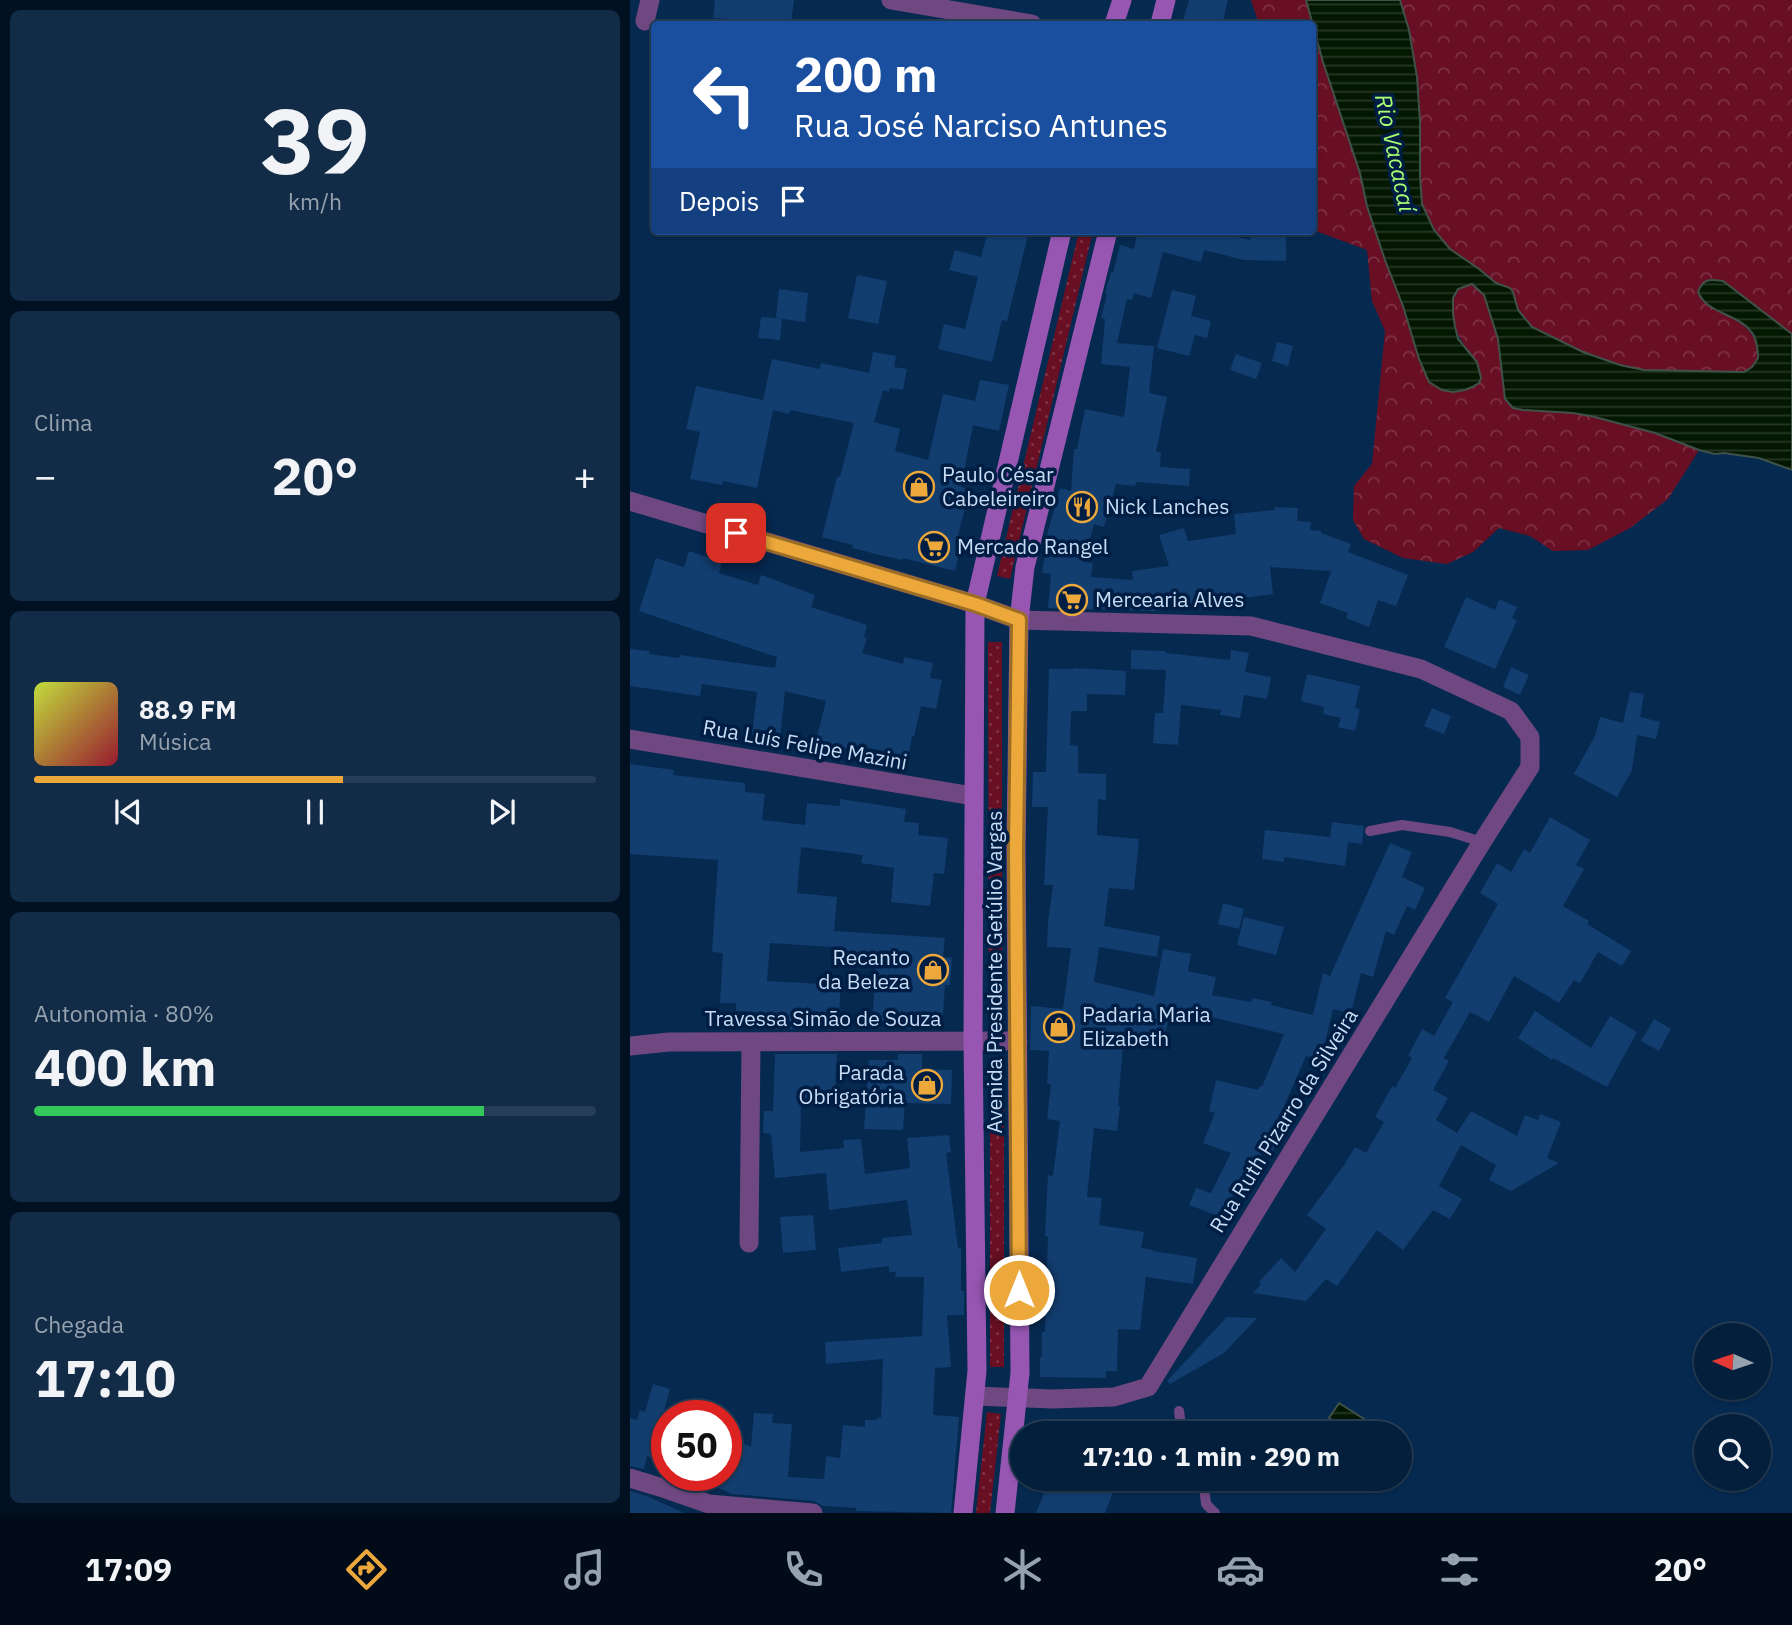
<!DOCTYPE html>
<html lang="pt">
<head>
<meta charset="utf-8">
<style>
  body { margin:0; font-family:"IBM Plex Sans",sans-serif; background:#122c47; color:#f1f3f6; height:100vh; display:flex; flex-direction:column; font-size:26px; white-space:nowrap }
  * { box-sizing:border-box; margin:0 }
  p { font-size:23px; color:#97a2af }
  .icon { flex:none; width:38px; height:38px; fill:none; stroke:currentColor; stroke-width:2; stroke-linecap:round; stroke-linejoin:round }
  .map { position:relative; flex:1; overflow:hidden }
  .details { display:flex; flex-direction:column; gap:10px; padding:10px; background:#021121; width:630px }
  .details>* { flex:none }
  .hud { position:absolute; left:21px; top:21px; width:665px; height:214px; border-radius:7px; box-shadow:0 2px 5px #0004,0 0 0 2px #253d56; background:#1a4fa0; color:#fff; overflow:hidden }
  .needle { width:46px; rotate:273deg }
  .tools { position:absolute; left:1064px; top:1323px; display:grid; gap:14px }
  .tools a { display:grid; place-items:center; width:77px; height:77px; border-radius:50%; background:#041f3c; box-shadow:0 2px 5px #0004,0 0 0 2px #253d56; font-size:35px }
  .speed { position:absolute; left:21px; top:1400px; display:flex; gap:14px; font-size:35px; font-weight:700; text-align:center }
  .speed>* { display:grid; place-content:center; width:91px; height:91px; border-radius:50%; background:#041f3c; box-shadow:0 2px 5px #0004,0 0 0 2px #253d56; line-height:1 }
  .speed .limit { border:10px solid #d22; background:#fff; color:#111 }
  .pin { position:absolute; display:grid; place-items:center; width:60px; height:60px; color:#fff; margin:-30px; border-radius:14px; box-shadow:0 4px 10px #0006 }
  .me { position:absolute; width:77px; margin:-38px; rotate:0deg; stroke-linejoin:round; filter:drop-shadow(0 0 5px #0008) }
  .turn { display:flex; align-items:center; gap:24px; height:147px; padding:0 28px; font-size:32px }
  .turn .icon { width:91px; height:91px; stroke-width:2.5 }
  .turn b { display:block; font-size:49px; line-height:60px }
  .then { display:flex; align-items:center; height:66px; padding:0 28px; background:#0003; gap:14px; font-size:26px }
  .big { font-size:52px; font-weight:700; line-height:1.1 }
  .details .widget { flex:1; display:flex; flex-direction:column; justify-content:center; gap:10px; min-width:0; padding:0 24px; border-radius:10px; background:#122c47 }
  .details .dial { align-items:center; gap:0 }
  .dial b { font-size:91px; line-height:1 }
  .song { display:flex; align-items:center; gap:21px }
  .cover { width:84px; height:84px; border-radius:10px; background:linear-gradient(135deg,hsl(70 70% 55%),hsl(350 70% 35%)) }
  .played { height:7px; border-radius:4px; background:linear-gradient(90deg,#eda83b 55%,#253d56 55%) }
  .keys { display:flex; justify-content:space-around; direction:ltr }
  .heat { display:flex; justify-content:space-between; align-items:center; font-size:38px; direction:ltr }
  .charge { height:10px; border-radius:5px; background:linear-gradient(90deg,#34c759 80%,#253d56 0) }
  .trip { position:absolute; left:380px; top:1421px; width:402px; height:70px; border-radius:35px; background:#041f3c; box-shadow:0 2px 5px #0004,0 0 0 2px #253d56; font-weight:700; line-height:70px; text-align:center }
  .tabs { display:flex; height:112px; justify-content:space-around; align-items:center; background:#020c18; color:#97a2af }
  .tabs .icon { width:49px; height:49px }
  .tabs .on { color:#eda83b }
  .tabs b { font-size:32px; color:#f1f3f6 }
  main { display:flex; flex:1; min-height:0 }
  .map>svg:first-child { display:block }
  .grass { fill:url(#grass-dots) }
  .forest { fill:url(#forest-crowns) }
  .water { fill:url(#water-rules); stroke:#3f524a; stroke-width:2 }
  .building { fill:#123d6f }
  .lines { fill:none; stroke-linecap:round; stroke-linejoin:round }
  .service { stroke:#6f4881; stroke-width:10 }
  .minor { stroke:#6f4881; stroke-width:19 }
  .secondary { stroke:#9656b2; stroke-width:19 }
  .route-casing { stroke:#9a6d26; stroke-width:18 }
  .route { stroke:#eda83b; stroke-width:12 }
  .labels { text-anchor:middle; stroke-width:7; stroke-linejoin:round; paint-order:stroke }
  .poi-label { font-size:21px; fill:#c9dcf5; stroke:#001e44; text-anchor:start }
  .street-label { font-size:21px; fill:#c9dcf5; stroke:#001e44 }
  .water-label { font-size:23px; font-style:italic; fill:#a9fe71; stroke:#001e44 }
</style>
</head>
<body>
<main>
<section class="details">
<div class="widget dial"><b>39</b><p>km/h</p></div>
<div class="widget"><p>Clima</p>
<div class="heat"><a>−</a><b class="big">20°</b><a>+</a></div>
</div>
<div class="widget">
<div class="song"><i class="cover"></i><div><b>88.9 FM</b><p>Música</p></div></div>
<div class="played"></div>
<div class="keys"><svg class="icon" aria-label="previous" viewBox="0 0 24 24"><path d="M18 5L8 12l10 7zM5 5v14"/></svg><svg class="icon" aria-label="pause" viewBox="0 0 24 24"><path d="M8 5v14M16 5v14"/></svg><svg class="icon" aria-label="next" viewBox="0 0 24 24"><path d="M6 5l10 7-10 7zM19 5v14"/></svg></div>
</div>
<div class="widget"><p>Autonomia · 80%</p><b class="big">400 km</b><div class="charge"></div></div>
<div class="widget"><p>Chegada</p><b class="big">17:10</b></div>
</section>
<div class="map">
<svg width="1162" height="1513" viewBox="0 0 1162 1513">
  <defs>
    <pattern id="grass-dots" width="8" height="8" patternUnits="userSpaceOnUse" patternTransform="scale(1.75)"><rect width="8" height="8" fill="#690f23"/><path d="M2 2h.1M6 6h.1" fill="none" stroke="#7d3144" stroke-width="1.8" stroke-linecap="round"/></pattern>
    <pattern id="forest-crowns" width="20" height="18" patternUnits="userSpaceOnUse" patternTransform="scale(1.75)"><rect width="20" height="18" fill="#690f23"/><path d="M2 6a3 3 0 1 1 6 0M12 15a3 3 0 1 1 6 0" fill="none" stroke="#7d3144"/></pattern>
    <pattern id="water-rules" width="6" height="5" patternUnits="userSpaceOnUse" patternTransform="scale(1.75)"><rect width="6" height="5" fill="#041700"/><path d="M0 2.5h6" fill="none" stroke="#273826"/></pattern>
  </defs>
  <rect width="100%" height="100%" fill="#062950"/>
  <g class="grass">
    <polygon points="449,231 463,231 380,579 367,576"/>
    <polygon points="358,642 372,642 372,1017 359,1017"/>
    <rect x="360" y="1059" width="14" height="308"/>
    <polygon points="357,1412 371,1414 360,1513 346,1513"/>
  </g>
  <g class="forest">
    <path d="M621 0H676L730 173 737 206 755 260 773 306 838 350C824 333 817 310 828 289L842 284 854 295 868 339 874 374 873 389 879 404 883 408 893 410 943 413 961 416 1025 433 1069 450 1038 499 1000 528 958 550 923 551 900 536 869 528 843 552 817 564 773 558 734 539 723 520 724 486 742 464 755 331 742 301 737 250 683 230 682 24H629Z"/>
    <path d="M770 0H1162V334L1094 281 1084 309C1103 319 1124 326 1128 350 1129 361 1123 367 1114 372L1014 370 990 365 953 352 902 327 888 310 883 292 880 288 866 283 849 269 820 249 804 230 792 204 790 176V122L787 77 779 30Z"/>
  </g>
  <g class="water">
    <path d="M676 0H770L779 30 787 77 790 122V176L792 204 804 230 820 249 849 269 866 283 880 288 883 292 888 310 902 327 953 352 990 365 1014 370 1114 372 1122 367 1128 358C1128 351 1127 343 1124 336 1112 313 1078 316 1068 292 1073 278 1081 279 1093 281L1162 334V470L1129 458 1094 453 1085 454 1069 450 1025 433 961 416 943 413 893 410 883 408 875 399 868 339 854 295 842 284 828 289 823 298V314L825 326 828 339 847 362 851 378 849 383 842 387 835 390 823 392 812 390 799 382 789 359 773 306 755 260 737 206 730 173 693 62Z"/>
    <polygon points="709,1403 756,1433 723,1433 699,1418"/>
  </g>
  <g class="building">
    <polygon points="85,0 164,0 161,24 112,24 113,20 83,18"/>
    <polygon points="559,0 598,0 592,24 552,24"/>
    <polygon points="358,231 399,231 377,321 372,320 362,362 308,349 314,324 335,329 348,277 319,270 325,250 351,257"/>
    <polygon points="508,231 526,235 527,231 584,231 620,240 621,236 656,237 656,261 614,260 574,250 571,262 533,252 521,298 504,293 502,300 497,299 487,343 524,346 519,393 537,397 526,452 531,452 530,467 560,469 559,486 506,482 505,486 486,484 474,527 464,524 454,562 463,563 461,577 503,580 502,571 539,566 529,535 554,528 558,541 606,534 604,514 644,510 645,507 668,508 667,521 681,522 680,530 691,531 691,533 721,544 718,552 778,575 766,606 748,600 739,627 716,618 718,613 690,603 701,571 640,567 643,594 533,608 533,610 526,611 418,608 421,574 412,573 418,536 417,535 430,488 441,491 444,449 447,449 455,409 494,417 500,367 471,364 475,319 471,318 477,294 475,293 481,272 483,273 490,245 504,249"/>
    <polygon points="227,275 257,281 248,324 218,318"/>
    <polygon points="149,289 178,293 175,322 146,318"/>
    <polygon points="542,290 566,296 561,316 581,321 577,338 565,335 559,356 527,348"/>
    <polygon points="131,317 152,319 150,340 128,338"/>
    <polygon points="647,342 663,346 658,366 642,361"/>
    <polygon points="243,352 266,356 264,367 277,369 273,390 260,388 259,392 253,390 244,422 270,429 265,451 298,460 313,394 345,401 350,380 379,385 369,431 343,425 331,487 340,490 328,535 333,536 325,571 273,558 273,560 250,555 222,548 223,545 192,537 207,477 210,477 224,423 160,410 159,414 143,410 127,488 93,481 92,485 60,479 70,432 56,429 66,386 133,400 142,359 190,369 191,363 239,373"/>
    <polygon points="606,354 632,363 626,379 600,370"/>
    <polygon points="59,551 92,562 89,573 128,585 131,575 185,595 181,607 237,625 234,637 237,638 232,653 273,664 274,657 303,663 300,678 312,680 306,709 291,706 284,737 282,736 278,756 219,744 218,749 186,740 196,701 155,691 150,739 122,735 127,692 72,684 70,696 0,686 0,649 19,651 19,654 49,658 50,655 145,668 147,657 9,611 26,558 54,567"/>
    <polygon points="836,597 865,610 869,599 887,607 882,618 887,620 865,669 814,647"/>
    <polygon points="501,650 536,651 536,653 600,660 601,650 619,653 615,672 641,677 637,699 614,695 610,718 590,715 591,710 551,705 548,745 523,743 525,713 533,713 536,670 501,669"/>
    <polygon points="881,667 899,675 890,695 873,687"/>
    <polygon points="444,668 496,671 495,695 457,694 457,711 441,711 440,745 448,746 448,773 476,774 476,800 468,799 467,835 509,839 504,890 479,888 474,926 530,936 527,957 469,947 464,982 524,996 533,949 561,954 558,971 586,977 582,995 621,1002 622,998 642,1002 641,1005 683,1015 693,973 700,976 760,843 782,852 772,877 795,888 785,910 777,906 764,935 756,931 743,977 731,973 721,1013 703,1009 691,1059 676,1056 643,1131 650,1133 642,1153 634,1150 611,1196 604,1193 594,1218 559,1205 566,1188 581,1193 601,1153 573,1143 585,1113 579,1111 586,1080 628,1090 630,1086 632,1087 654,1034 581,1017 581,1018 540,1012 533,1042 494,1032 488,1106 490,1106 487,1131 464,1128 457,1197 472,1198 469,1225 514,1232 511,1248 523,1250 523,1251 567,1258 563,1284 516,1277 510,1330 488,1329 487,1371 476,1371 476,1378 410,1377 410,1357 412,1357 412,1332 415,1332 416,1297 418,1237 415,1236 418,1175 423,1176 430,1121 417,1119 421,1084 417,1084 419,1051 400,1050 401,1006 433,1009 441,948 417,947 418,922 423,885 414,885 418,807 402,807 403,772 416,772 419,669 444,669"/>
    <polygon points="677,674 730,686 725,708 730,709 725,731 708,727 711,718 693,714 694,707 671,701"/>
    <polygon points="1000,692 1014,694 1010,717 1030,722 1026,739 1007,735 1002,770 987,797 944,774 965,736 970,717 993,723"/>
    <polygon points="802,708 821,716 814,734 794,726"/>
    <polygon points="0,764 44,770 43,775 115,783 115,792 135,794 132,820 175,825 177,803 210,806 210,799 276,809 274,822 289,823 288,835 318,838 314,874 304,873 300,906 261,902 264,868 231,863 233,855 171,847 167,893 207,897 204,931 315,938 313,957 322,958 320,985 315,985 312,1029 269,1029 269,1026 242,1024 246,964 215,962 216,948 140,943 137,981 211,985 208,1029 146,1029 146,1024 136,1024 136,1013 106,1011 106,1003 90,1003 93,953 82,952 88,860 0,854"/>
    <polygon points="920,817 960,840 946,865 954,869 933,906 959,921 957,924 1001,951 992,966 968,952 950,983 944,980 929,1003 884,976 859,1022 840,1012 814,1058 819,1061 803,1090 818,1098 806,1120 827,1133 841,1111 887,1136 895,1115 908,1120 910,1114 931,1122 917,1158 929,1163 881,1191 859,1180 866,1165 831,1145 809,1186 832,1199 820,1219 803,1210 773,1250 747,1230 707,1286 696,1279 676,1301 623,1293 631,1284 629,1282 651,1258 665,1272 696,1229 677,1215 714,1165 725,1147 736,1153 754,1122 745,1117 762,1086 765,1088 782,1058 778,1056 792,1029 804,1036 823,1002 815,998 868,904 850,893 867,863 881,872 894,849 900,853"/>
    <polygon points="702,822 734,826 732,844 718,842 715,866 654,857 654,862 632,859 635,830 700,837"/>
    <polygon points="593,903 614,909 609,929 588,924"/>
    <polygon points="614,917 654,927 646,955 607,945"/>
    <polygon points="905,1011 961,1048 980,1016 1007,1032 977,1087 923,1058 922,1060 888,1038"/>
    <polygon points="1024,1019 1041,1029 1029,1051 1011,1041"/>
    <polygon points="145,1054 207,1054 204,1107 171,1106 170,1152 214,1148 213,1140 231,1139 235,1174 280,1168 277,1138 319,1135 321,1152 316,1153 328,1248 331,1248 331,1291 334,1291 334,1315 317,1315 321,1367 305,1368 303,1415 329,1417 321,1513 226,1511 226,1508 193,1506 184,1501 102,1494 60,1475 96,1475 96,1435 121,1447 124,1413 143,1414 142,1423 162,1424 158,1477 194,1479 196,1456 210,1458 213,1425 235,1427 235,1420 247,1420 247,1418 251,1418 253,1359 196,1364 195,1342 292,1336 294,1277 265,1277 266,1272 259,1272 259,1266 211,1272 208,1248 252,1243 252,1238 282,1235 277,1200 199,1210 196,1173 145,1178 141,1134 133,1133 134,1111 143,1111"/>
    <polygon points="268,1054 292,1054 292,1069 322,1070 321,1104 275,1103 273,1130 234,1129 239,1060 268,1060"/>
    <polygon points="183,1215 186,1250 153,1253 150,1217"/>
    <polygon points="597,1317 627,1318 594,1353 540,1384 537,1381"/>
    <polygon points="23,1384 40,1389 34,1411 37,1412 37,1465 17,1456 14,1469 0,1466 0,1418 7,1420 10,1410 15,1412"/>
    <polygon points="414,1479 488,1479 475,1513 406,1513 413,1496"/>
    <polygon points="0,1491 17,1496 54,1513 0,1513"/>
  </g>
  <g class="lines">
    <g class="service">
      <polyline points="740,831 772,825 820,832 852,842"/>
      <polyline points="549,1411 552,1433"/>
      <polyline points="573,1479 576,1504 585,1513"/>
    </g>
    <g class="minor">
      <polyline points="261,0 402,24"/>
      <polyline points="15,21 20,0"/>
      <polyline points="0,501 345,604 389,620 621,626 791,669 881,711 900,737 900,767 852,842 518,1387 484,1397 422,1399 345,1396"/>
      <polyline points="0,739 343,796"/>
      <polyline points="0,1046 39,1042 388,1041"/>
      <polyline points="119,1243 121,1042"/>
      <polyline points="0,1478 36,1489 79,1504 183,1513"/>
    </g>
    <g class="secondary">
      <polyline points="484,24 492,0"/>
      <polyline points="530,24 536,0"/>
      <polyline points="333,1513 347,1371 343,1040 345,604 432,231"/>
      <polyline points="375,1513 390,1373 386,849 389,620 395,567 478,231"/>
    </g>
  </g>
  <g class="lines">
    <g class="route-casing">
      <polyline id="route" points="106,533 345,604 389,620 386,849 389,1290"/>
    </g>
    <use href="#route" class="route"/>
  </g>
  <defs>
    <g id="shop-ring" transform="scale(1.575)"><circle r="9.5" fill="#001e44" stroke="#eda83b" stroke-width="1.5"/><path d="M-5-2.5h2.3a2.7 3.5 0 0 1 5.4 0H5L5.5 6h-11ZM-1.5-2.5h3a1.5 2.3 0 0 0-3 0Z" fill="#eda83b"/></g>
    <g id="restaurant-ring" transform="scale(1.575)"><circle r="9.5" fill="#001e44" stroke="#eda83b" stroke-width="1.5"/><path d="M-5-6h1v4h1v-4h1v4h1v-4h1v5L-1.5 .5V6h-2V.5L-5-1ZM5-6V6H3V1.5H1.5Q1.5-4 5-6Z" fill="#eda83b"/></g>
    <g id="supermarket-ring" transform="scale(1.575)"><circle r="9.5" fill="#001e44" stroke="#eda83b" stroke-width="1.5"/><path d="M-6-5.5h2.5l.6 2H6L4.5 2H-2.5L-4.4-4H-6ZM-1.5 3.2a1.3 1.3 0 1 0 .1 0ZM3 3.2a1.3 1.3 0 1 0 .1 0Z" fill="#eda83b"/></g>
  </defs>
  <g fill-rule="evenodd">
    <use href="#shop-ring" x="289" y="487"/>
    <use href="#restaurant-ring" x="452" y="507"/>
    <use href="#supermarket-ring" x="304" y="547"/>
    <use href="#supermarket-ring" x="442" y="600"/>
    <use href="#shop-ring" x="303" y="970"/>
    <use href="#shop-ring" x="429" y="1027"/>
    <use href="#shop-ring" x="297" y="1085"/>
  </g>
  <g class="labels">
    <g class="poi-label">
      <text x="312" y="482">Paulo César<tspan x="312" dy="24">Cabeleireiro</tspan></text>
      <text x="475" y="514">Nick Lanches</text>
      <text x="327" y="554">Mercado Rangel</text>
      <text x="465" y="607">Mercearia Alves</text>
      <text x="280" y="965" text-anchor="end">Recanto<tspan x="280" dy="24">da Beleza</tspan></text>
      <text x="452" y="1022">Padaria Maria<tspan x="452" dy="24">Elizabeth</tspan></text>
      <text x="274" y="1080" text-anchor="end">Parada<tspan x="274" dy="24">Obrigatória</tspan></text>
    </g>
    <g class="street-label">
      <text transform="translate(175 745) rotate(10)" y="7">Rua Luís Felipe Mazini</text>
      <text transform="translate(365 972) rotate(-90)" y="7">Avenida Presidente Getúlio Vargas</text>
      <text x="193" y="1026">Travessa Simão de Souza</text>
      <text transform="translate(654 1121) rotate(-58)" y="7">Rua Ruth Pizarro da Silveira</text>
    </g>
    <g class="water-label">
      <text transform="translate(765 153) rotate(78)" y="8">Rio Vacacaí</text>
    </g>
  </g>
</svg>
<div class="tools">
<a><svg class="needle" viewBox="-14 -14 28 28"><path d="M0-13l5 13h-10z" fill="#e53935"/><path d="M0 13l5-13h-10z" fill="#97a2af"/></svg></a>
<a><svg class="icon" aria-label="search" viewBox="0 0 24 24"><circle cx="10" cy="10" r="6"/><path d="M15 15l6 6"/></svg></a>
</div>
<div class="speed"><div class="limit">50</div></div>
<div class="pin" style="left:106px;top:533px;background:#d93025"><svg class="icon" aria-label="arrive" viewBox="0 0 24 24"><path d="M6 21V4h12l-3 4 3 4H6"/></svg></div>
<svg class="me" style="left:389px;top:1290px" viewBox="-20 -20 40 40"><circle r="17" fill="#eda83b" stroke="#fff" stroke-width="3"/><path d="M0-11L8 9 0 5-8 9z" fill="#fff"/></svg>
<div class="trip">17:10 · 1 min · 290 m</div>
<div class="hud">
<div class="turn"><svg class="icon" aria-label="left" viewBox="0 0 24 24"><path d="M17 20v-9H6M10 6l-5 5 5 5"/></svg><div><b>200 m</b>Rua José Narciso Antunes</div></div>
<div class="then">Depois<svg class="icon" aria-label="arrive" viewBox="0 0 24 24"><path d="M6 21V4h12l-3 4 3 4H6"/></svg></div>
</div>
</div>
</main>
<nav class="tabs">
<b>17:09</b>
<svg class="icon on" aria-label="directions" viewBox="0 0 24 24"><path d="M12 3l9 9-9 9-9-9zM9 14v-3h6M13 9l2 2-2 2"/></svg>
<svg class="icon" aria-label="music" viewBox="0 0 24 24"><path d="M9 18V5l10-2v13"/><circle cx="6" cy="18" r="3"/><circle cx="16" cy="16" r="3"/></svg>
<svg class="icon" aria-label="phone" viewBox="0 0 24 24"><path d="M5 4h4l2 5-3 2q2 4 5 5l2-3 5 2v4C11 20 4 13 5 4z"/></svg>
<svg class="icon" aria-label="climate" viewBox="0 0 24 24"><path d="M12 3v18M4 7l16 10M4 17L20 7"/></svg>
<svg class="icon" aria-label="car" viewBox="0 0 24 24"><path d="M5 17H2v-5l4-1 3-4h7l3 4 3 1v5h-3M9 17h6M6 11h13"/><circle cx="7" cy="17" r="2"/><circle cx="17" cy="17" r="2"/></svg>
<svg class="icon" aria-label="filters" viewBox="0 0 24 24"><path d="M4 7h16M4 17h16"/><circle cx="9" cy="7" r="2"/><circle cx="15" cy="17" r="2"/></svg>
<b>20°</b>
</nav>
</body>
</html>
